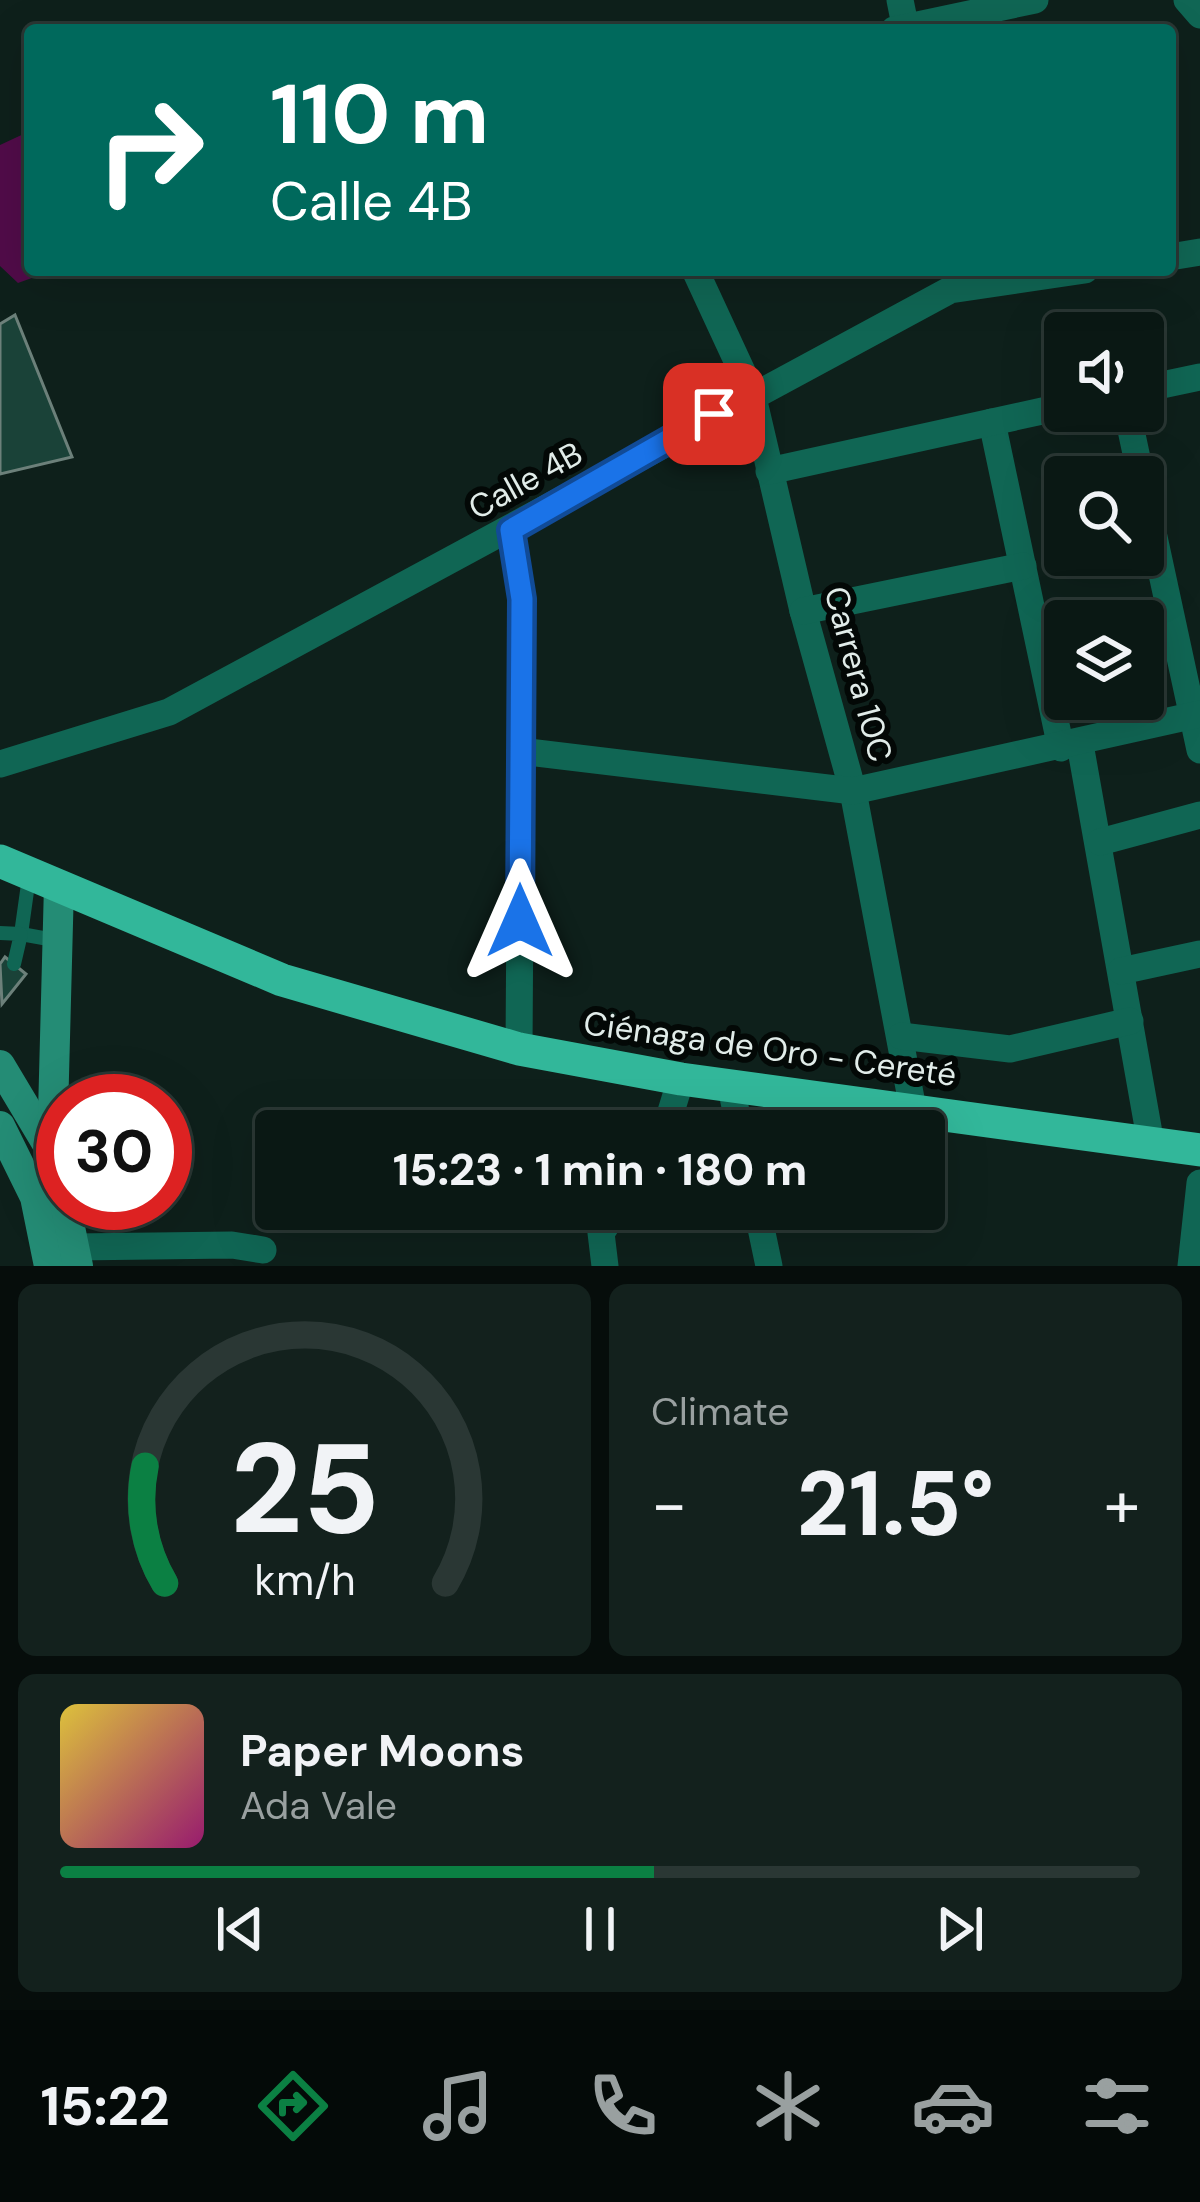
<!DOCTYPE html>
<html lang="en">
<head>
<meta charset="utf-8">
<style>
  body { margin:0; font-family:"DM Sans",sans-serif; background:#13211d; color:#f1f3f6; height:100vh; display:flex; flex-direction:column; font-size:45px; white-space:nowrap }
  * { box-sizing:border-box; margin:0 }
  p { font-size:39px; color:#99a0a0 }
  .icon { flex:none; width:66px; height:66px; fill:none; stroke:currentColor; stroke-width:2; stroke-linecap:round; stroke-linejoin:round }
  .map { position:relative; height:1266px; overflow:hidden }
  .drawer { display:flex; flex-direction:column; gap:18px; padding:18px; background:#060d0b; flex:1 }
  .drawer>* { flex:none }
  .top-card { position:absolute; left:24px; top:24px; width:1152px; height:252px; border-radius:12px; box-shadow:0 12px 48px #0002,0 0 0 3px #2a3734; background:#00695c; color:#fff; overflow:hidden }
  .fabs { position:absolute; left:1044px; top:312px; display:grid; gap:24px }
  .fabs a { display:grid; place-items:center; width:120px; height:120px; border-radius:12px; background:#0a1814; box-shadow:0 12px 48px #0002,0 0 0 3px #2a3734; font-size:60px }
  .speed { position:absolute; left:36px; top:1074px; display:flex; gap:24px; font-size:60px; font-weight:700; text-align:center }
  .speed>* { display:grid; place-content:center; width:156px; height:156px; border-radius:50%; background:#0a1814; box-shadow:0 12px 48px #0002,0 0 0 3px #2a3734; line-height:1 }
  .speed .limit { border:18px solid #d22; background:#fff; color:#111 }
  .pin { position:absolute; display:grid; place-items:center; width:102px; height:102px; color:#fff; margin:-51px; border-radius:24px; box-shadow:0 6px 18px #0006 }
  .me { position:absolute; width:132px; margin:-66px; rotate:0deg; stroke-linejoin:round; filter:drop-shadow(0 0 9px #0008) }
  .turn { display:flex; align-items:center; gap:42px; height:252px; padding:0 48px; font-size:54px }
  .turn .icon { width:156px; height:156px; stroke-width:2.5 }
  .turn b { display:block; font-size:84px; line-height:102px }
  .big { font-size:90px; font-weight:800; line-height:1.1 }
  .drawer .tile { flex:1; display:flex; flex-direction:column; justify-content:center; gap:18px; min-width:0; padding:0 42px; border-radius:18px; background:#13211d }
  .drawer .dial { align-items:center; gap:0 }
  .dial svg { height:312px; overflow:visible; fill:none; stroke:#2a3734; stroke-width:7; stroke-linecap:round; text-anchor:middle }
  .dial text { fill:#f1f3f6; stroke:none }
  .song { display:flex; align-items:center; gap:36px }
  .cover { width:144px; height:144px; border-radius:18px; background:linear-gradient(135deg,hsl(50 70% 55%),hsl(320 70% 35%)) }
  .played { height:12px; border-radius:6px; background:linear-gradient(90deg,#0b8043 55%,#2a3734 55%) }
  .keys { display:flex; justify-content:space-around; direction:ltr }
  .heat { display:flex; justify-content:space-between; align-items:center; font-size:66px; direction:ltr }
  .drawer .tiles { flex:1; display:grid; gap:18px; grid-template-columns:1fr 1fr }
  .tile:last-child { grid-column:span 2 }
  .trip { position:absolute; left:255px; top:1110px; width:690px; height:120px; border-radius:12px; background:#0a1814; box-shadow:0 12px 48px #0002,0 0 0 3px #2a3734; font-weight:800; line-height:120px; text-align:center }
  .dock { display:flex; height:192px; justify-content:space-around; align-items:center; background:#040a08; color:#99a0a0 }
  .dock .icon { width:84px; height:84px }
  .dock .current { color:#0b8043 }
  .dock b { font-size:54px; color:#f1f3f6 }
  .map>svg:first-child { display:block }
  .water { fill:#510c49 }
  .building { fill:#1a4238; stroke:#6c807a; stroke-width:3 }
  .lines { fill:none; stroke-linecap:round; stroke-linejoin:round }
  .service { stroke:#106654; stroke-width:14 }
  .minor { stroke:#106654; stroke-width:27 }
  .secondary { stroke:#248c75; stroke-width:30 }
  .trunk { stroke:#32b79a; stroke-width:33 }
  .route-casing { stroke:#114b97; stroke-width:30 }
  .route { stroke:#1a73e8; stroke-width:21 }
  .labels { text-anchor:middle; stroke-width:12; stroke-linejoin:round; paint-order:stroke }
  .street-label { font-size:33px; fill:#e1ece9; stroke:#030806 }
</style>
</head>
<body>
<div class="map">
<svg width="1200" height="1266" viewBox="0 0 1200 1266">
  <rect width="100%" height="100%" fill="#0e201b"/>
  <polygon class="water" points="30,131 30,270 54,270 18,283 0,266 0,145"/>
  <g class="building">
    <polygon points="15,315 72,457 0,474 0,324"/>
    <polygon points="5,957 26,974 2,1004 0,964"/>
  </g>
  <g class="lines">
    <g class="service">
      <polyline points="29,877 21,934 54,940"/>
      <polyline points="0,933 21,934 14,964"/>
    </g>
    <g class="minor">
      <polyline points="900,0 906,30"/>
      <polyline points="1187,0 1200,15"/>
      <polyline points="894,30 1035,0"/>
      <polyline points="1170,257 1200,252"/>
      <polyline points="695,270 752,393 803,611 853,791 913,1109"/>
      <polyline points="1143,389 1200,377"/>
      <polyline points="1127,411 1141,477"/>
      <polyline points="992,422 1061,748"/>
      <polyline points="769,471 1065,406"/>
      <polyline points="1143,486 1200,750"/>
      <polyline points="510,530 522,599 519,1049"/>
      <polyline points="803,611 1023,566"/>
      <polyline points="1080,744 1151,1144"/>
      <polyline points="520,751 853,791 1200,714"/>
      <polyline points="0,764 169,712 950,290 1085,270"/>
      <polyline points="1100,842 1200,815"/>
      <polyline points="1121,971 1200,954"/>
      <polyline points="901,1036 1010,1049 1130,1021"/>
      <polyline points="731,1087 740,1131"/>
      <polyline points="665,1131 681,1079"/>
      <polyline points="757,1209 769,1266"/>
      <polyline points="74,1247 232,1245 263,1250"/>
      <polyline points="605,1266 601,1233 617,1209"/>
      <polyline points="1191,1266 1200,1183"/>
    </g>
    <g class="secondary">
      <polyline points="0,1065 52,1152 63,1192"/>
      <polyline points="0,1126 35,1197 49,1266"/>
      <polyline points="52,1152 59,885"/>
      <polyline points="65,1203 78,1266"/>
    </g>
    <polyline class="trunk" points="0,861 282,980 519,1049 681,1079 1200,1150"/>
  </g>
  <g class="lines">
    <g class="route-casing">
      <polyline id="route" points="520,921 522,599 511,530 714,414"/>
    </g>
    <use href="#route" class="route"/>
  </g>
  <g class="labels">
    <g class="street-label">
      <text transform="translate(525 480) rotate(-29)" y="12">Calle 4B</text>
      <text transform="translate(859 674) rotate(75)" y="12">Carrera 10C</text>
      <text transform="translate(770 1048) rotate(8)" y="12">Ciénaga de Oro - Cereté</text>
    </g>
  </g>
</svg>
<div class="fabs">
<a><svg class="icon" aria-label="sound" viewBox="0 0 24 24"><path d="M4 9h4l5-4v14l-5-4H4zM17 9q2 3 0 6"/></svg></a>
<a><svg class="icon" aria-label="search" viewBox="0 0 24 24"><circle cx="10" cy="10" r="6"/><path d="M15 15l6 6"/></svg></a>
<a><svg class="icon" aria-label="layers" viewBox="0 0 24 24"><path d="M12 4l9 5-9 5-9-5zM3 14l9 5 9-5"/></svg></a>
</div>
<div class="speed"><div class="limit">30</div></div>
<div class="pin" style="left:714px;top:414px;background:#d93025"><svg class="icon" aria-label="arrive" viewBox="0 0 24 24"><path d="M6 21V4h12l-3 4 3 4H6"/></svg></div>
<svg class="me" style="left:520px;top:921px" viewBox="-20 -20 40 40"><path d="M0-17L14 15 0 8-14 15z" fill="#1a73e8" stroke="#fff" stroke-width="4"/></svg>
<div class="trip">15:23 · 1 min · 180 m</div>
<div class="top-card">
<div class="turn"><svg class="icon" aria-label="right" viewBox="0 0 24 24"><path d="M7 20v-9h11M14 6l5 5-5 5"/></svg><div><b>110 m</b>Calle 4B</div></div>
</div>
</div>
<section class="drawer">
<div class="tiles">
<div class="tile dial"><svg viewBox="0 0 100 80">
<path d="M14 69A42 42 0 1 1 86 69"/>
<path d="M14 69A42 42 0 0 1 9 39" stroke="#0b8043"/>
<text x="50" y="56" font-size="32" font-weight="700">25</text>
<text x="50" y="72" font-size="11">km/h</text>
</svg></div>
<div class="tile"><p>Climate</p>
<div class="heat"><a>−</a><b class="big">21.5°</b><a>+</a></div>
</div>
<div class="tile">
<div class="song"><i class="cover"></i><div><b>Paper Moons</b><p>Ada Vale</p></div></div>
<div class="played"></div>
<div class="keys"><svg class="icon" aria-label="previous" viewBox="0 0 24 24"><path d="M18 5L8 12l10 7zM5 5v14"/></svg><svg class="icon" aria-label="pause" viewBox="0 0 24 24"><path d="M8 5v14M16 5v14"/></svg><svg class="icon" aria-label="next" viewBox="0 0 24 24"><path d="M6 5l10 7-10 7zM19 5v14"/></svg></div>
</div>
</div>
</section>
<nav class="dock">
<b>15:22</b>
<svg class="icon current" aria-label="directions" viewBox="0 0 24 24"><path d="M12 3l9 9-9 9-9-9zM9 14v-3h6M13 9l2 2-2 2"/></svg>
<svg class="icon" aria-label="music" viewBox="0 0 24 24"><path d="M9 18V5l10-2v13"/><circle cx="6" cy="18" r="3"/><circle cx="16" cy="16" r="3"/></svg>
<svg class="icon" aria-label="phone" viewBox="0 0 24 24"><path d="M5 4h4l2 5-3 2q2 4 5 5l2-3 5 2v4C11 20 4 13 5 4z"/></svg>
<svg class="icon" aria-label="climate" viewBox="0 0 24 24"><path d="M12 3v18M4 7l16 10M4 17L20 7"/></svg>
<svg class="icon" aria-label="car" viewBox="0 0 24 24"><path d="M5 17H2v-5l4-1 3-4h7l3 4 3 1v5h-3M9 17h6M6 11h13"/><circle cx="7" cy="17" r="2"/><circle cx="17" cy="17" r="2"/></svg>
<svg class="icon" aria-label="filters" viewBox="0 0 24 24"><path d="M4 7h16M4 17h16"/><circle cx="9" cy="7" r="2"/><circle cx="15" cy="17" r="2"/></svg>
</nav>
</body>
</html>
